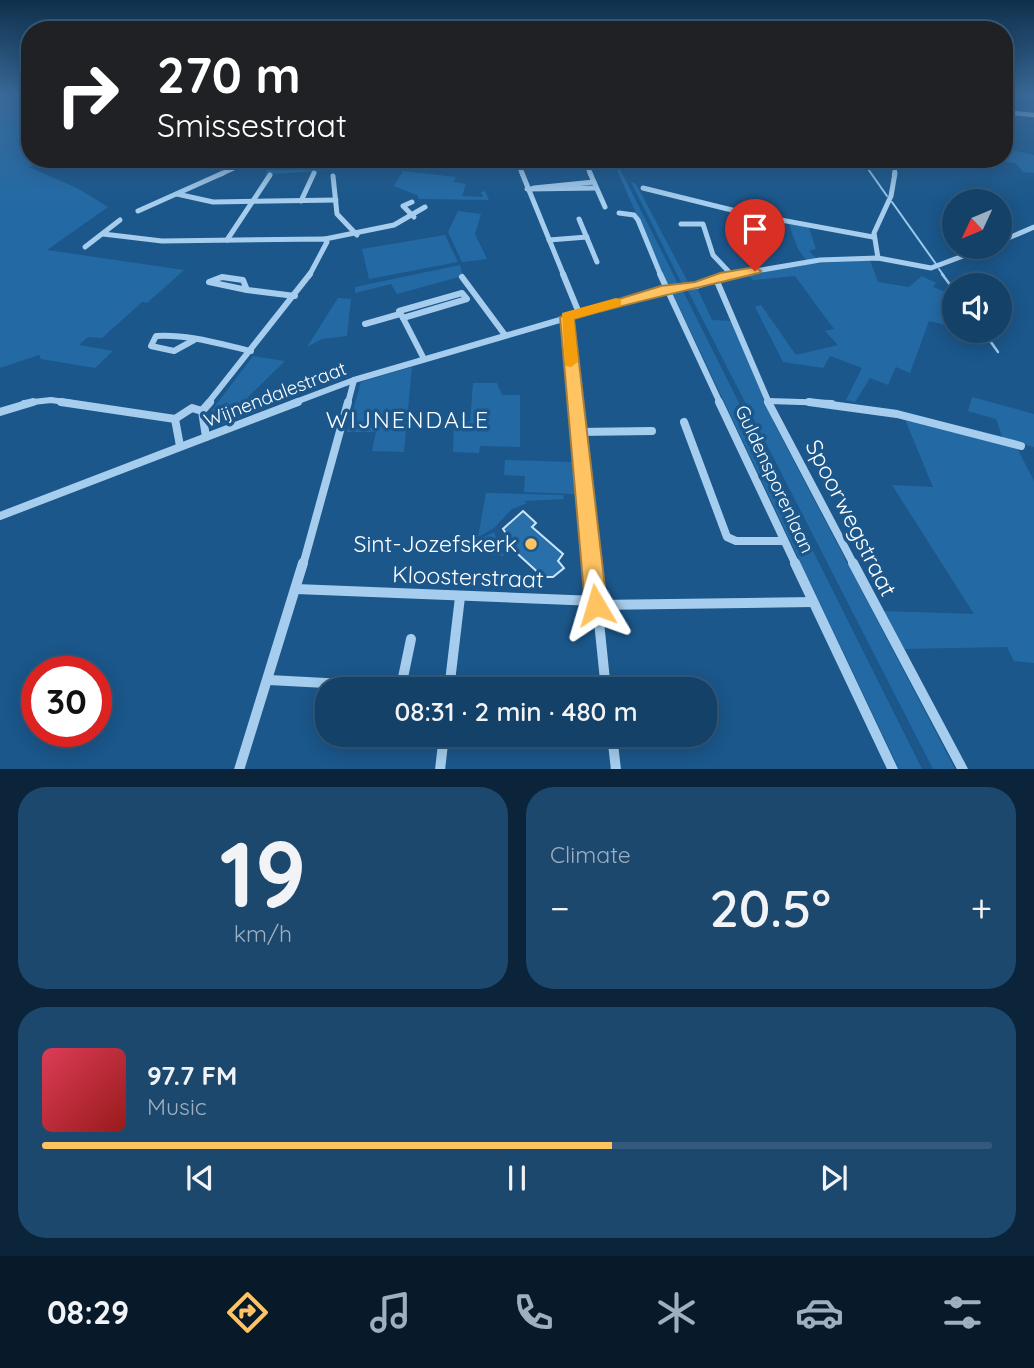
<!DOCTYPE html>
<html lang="en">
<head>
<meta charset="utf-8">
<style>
  body { margin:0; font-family:Quicksand,sans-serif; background:#1d486e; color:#f1f3f6; height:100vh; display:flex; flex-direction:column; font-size:26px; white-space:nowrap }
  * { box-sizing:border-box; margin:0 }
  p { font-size:23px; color:#9dafc0 }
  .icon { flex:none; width:38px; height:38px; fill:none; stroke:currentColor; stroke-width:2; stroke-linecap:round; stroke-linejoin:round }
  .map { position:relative; height:769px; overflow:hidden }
  .sheet { display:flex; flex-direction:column; gap:18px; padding:18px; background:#0b2439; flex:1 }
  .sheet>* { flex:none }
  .banner { position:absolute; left:21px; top:21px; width:992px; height:147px; border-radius:28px; box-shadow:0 4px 18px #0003,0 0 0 2px #335a7c; background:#202124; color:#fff; overflow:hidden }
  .needle { width:46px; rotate:226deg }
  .controls { position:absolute; left:942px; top:189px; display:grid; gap:14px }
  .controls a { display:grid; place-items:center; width:70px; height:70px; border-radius:50%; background:#144168; box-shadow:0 4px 18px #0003,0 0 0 2px #335a7c; font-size:35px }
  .speed { position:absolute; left:21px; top:656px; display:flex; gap:14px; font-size:35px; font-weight:700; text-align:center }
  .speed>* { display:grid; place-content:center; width:91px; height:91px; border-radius:50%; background:#144168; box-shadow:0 4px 18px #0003,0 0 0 2px #335a7c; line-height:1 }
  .speed .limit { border:10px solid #d22; background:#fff; color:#111 }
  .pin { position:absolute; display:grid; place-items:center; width:60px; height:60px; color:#fff; margin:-72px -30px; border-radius:50% 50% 50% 0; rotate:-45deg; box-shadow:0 0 7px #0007 }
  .pin .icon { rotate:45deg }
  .me { position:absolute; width:77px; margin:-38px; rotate:353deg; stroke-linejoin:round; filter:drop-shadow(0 0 5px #0008) }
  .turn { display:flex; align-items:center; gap:24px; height:147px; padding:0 21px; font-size:32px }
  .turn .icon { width:91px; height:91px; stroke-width:2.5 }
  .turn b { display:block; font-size:49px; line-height:60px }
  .big { font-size:52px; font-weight:600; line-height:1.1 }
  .sheet .tile { flex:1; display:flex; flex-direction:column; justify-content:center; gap:10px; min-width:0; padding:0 24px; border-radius:28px; background:#1d486e }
  .sheet .dial { align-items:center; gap:0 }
  .dial b { font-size:91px; line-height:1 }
  .song { display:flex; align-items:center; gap:21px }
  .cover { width:84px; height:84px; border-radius:10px; background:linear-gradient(135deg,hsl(350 70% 55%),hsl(0 70% 35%)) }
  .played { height:7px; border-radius:4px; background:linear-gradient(90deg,#ffc362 60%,#335a7c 60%) }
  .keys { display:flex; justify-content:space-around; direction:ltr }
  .heat { display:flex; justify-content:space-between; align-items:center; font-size:38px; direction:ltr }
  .sheet .tiles { flex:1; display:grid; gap:18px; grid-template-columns:1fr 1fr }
  .tile:last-child { grid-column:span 2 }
  .trip { position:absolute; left:315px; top:677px; width:402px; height:70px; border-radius:28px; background:#144168; box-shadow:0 4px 18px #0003,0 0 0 2px #335a7c; font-weight:600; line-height:70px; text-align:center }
  .menu { display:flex; height:112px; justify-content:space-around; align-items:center; background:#081a2a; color:#9dafc0 }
  .menu .icon { width:49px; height:49px }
  .menu .on { color:#ffc362 }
  .menu b { font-size:32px; color:#f1f3f6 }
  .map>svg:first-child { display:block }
  .green { fill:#236aa4 }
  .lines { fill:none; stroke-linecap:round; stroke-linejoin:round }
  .stream-far1 { stroke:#99c9ef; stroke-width:2 }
  .stream { stroke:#99c9ef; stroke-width:2.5 }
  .building { fill:#296fa9; stroke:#cbe5fa; stroke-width:2 }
  .minor-far4 { stroke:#a6cded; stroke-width:4.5 }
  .minor-far3 { stroke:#a6cded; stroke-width:5 }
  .minor-far2 { stroke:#a6cded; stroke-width:6 }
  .minor-far1 { stroke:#a6cded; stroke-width:8 }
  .minor { stroke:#a6cded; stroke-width:10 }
  .route { fill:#ffc362; stroke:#a67f40; stroke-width:2 }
  .slow { fill:#f59e0b }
  .poi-dot { fill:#ffc362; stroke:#1b578b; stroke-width:2.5 }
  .labels { text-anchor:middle; stroke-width:7; stroke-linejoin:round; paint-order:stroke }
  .street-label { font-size:19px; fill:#fff; stroke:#1b578b }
  .quarter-label { font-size:23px; letter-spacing:2px; fill:#fff; stroke:#1b578b }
  .near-street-label { font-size:23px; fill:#fff; stroke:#1b578b }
  .near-poi-label { font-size:23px; fill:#fff; stroke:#1b578b; text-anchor:end }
</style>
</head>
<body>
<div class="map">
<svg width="1034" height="770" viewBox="0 0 1034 770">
  <rect width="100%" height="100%" fill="#1b578b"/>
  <g class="green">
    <polygon points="0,95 30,95 30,159 49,159 29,167 77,188 108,207 47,250 184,270 147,303 142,302 102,338 88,337 79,345 113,351 95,368 41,359 39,355 0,368"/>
    <polygon points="1005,148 1034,155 1034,173 1023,172 1016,163 1003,162"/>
    <polygon points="241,159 267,166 282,159 331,159 329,170 265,175 267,171"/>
    <polygon points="612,159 615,159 678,284 668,285"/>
    <polygon points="403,171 456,177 453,182 466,184 462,196 483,197 481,192 485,191 489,200 419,199 417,195 394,186"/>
    <polygon points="631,182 636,184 689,284 682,284"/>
    <polygon points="458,211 481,214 475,234 487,259 462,262 448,232"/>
    <polygon points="788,222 808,225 816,249 809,251 817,259 806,260 798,249"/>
    <polygon points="445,235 458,262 369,279 362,249"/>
    <polygon points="870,260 878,282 909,287 922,276 936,283 933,287 948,293 954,292 954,327 929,321 910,373 896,367 888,385 870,378 855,402 846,400 862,368 830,356 823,368 783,362 755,307 761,305 796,355 838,345 825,331 834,329 795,276 753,280 747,274 810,264"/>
    <polygon points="460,265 463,276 397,294 391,284 355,293 355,287"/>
    <polygon points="697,288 712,320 731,321 775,425 955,769 933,769 687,289"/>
    <polygon points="682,289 922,769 899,769 671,290"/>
    <polygon points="338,298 351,299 347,336 322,339 307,347"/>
    <polygon points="253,356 285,361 247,398 254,412 220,426 211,423 209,414"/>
    <polygon points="412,367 404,452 372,451 376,432 347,432 361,382"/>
    <polygon points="473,383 497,383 502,395 520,395 520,447 480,446 479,453 453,452 454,421 470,422"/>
    <polygon points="972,397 1034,414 1034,447 1003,439 996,419 968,411"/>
    <polygon points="904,417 1017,448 1034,481 1034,663 1014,661 1007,647 902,649 881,611 974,614 892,485 933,487"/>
    <polygon points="505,460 572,462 575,494 524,492 525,476 504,475"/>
    <polygon points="486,493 563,495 564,499 524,501 527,503 512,509 494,528 478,537"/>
    <polygon points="494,532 504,556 476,553 478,540"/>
  </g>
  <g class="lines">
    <g class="stream-far1">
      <polyline points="861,159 887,196"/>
      <polyline points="892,202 936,264"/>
      <polyline points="939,269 944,276"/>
    </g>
    <g class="stream">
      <polyline points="942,274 954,290"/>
      <polyline points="983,331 998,352"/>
    </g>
  </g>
  <polygon class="building" points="523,511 536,523 532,527 563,554 558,561 564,568 553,577 543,577 509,546 512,542 503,529"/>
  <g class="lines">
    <g class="minor-far4">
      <polyline points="1004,112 1034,115"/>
      <polyline points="498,159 516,161"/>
      <polyline points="516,159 523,175"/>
      <polyline points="584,159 591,175"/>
      <polyline points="954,159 993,166"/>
      <polyline points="219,175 243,164"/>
      <polyline points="894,175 897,159"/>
    </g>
    <g class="minor-far3">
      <polyline points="522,173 564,276"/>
      <polyline points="590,173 605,207"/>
      <polyline points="333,176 337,214 357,235"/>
      <polyline points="534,188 594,182"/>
      <polyline points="643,188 748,214 873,237"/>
      <polyline points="527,189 596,188"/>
      <polyline points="177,194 213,202 336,200"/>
      <polyline points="301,201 314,173"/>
      <polyline points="412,202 403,206 414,217"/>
      <polyline points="138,211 223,173"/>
      <polyline points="619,213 634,215 638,220 661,276"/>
      <polyline points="579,219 597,262"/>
      <polyline points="681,224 703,224 713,255 731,274"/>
      <polyline points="103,234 162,241 325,239 327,242 309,276"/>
      <polyline points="325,239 394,225 425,207"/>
      <polyline points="227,240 270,175"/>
      <polyline points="549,240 587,237"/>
      <polyline points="999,242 1034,227"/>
      <polyline points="85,247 120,220"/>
      <polyline points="878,258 874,233 891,196 895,173"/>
      <polyline points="726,276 820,260 878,258 931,268 987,247"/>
    </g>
    <g class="minor-far2">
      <polyline points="563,274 579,313"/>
      <polyline points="660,274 720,403"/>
      <polygon points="222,277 243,280 247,290 209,282"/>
      <polyline points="462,277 505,335"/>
      <polyline points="716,279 769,403"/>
      <polyline points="247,290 295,296"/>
      <polygon points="462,293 467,299 403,318 399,311"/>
      <polyline points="567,317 576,403"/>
      <polyline points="403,318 424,359"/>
      <polyline points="365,324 400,314"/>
      <path d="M194 340 174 351 151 346 156 336C188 334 220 344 251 351"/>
      <polyline points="769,401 832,403"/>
      <polyline points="24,403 51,400 72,403"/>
      <polyline points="208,403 310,274"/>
      <polyline points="293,403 354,380 666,289 697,286 732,274"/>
      <polyline points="348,403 354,380"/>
    </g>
    <g class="minor-far1">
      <polyline points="61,402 175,419"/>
      <polyline points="576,402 593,565"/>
      <polyline points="719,402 796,565"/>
      <polyline points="768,402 854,565"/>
      <polyline points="809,402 897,414 1021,446"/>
      <polyline points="0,412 33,402"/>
      <polyline points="684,422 727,537 736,541 784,541"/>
      <polyline points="578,432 652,431"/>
      <polyline points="206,437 202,411 210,402"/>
      <polyline points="180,446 175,419 192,408 202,411"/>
      <polyline points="0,516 298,402"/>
      <polyline points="303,565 348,402"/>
    </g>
    <g class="minor">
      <polyline points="593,563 606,690"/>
      <polyline points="795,563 893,770"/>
      <polyline points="853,563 963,770"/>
      <polyline points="296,589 596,601"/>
      <polyline points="596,605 813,602"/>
      <polyline points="269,680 401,687 411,639"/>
      <polyline points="449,690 460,597"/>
      <polyline points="612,735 616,770"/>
      <polyline points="239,770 303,563"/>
      <polyline points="440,770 444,735"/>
    </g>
  </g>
  <linearGradient id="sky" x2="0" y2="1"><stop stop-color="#0f304c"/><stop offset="0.47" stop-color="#396998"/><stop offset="1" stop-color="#396998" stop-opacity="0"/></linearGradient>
  <rect width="1034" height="202" fill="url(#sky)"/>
  <path class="route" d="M755 267 761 271 759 273C697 288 636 301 574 319L607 605 604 613 596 616 589 613 585 605 560 317 661 286 695 282 720 273Z"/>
  <polygon class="slow" points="616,298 621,300 621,306 574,319 578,362 571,367 565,366 562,313"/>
  <circle class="poi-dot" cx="531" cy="544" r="7"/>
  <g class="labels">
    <g class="street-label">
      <text transform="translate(275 394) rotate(-21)" y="7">Wijnendalestraat</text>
      <text transform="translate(775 479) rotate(65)" y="7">Guldensporenlaan</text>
    </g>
    <g class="quarter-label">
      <text x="408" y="428">WIJNENDALE</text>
    </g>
    <g class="near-street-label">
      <text transform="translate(851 518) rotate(63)" y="8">Spoorwegstraat</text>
      <text transform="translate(468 577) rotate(2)" y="8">Kloosterstraat</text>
    </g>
    <g class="near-poi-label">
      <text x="517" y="552">Sint-Jozefskerk</text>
    </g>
  </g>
</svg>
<div class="controls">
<a><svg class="needle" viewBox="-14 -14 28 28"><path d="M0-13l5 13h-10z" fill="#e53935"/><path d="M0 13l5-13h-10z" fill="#9dafc0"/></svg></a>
<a><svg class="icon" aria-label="sound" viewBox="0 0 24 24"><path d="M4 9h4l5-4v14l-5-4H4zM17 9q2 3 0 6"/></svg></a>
</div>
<div class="speed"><div class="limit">30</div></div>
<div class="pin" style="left:755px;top:271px;background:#d93025"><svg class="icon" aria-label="arrive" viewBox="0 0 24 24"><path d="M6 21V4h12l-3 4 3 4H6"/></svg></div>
<svg class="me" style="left:596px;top:605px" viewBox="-20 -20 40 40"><path d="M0-17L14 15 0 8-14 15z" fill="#ffc362" stroke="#fff" stroke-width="4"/></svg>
<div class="trip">08:31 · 2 min · 480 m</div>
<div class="banner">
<div class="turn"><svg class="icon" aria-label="right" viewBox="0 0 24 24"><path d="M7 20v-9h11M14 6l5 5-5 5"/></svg><div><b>270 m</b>Smissestraat</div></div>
</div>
</div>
<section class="sheet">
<div class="tiles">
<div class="tile dial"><b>19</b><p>km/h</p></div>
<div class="tile"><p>Climate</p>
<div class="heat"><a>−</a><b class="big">20.5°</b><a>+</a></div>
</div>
<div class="tile">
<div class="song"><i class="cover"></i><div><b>97.7 FM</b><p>Music</p></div></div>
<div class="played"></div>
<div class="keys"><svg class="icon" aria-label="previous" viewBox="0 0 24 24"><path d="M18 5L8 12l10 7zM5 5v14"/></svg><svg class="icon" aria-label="pause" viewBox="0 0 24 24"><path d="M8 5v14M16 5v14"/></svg><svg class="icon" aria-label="next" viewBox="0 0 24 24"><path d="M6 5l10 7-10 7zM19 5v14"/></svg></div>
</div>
</div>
</section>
<nav class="menu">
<b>08:29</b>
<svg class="icon on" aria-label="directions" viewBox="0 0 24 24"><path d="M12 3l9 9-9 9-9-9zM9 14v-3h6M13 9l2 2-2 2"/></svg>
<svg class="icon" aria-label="music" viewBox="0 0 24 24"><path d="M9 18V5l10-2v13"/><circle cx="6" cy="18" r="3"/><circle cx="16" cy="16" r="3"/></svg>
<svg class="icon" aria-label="phone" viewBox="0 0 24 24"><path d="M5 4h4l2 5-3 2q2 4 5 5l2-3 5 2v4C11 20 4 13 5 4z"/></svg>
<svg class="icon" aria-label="climate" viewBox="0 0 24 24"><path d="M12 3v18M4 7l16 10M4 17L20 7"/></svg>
<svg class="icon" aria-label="car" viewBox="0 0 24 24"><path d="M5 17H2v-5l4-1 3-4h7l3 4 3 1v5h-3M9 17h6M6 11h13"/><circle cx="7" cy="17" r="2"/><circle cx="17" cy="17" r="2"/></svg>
<svg class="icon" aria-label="filters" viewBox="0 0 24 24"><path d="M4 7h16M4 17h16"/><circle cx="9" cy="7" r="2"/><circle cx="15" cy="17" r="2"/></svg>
</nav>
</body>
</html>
